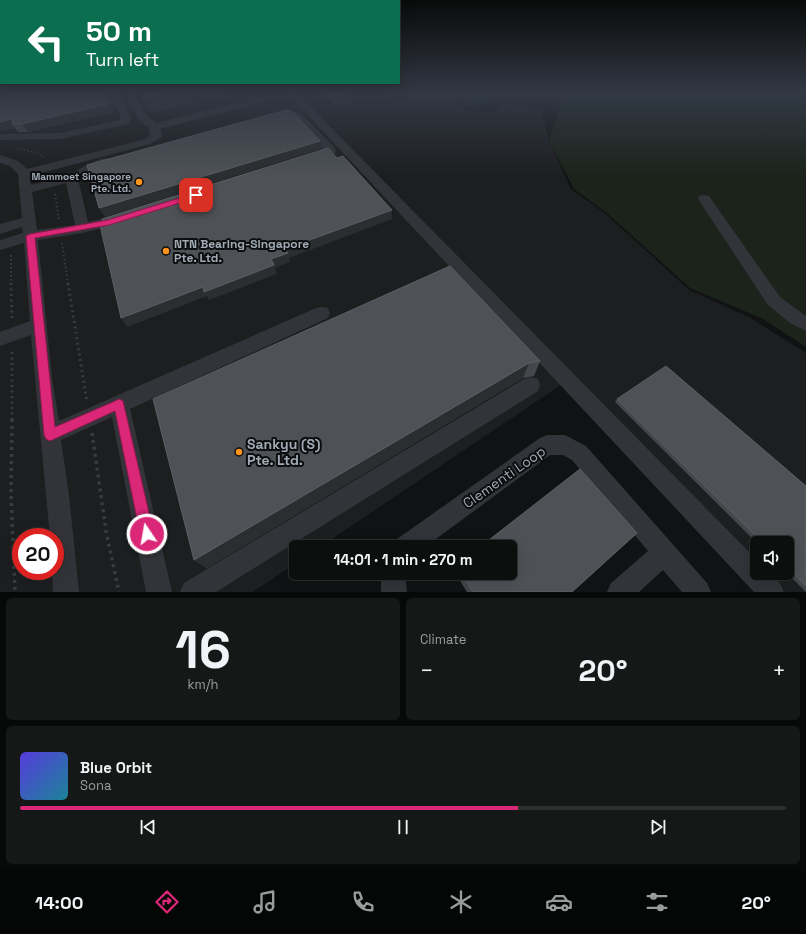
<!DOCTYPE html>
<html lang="en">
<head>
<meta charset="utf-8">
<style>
  body { margin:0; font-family:"Space Grotesk",sans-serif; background:#161717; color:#f1f3f6; height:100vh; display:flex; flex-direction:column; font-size:15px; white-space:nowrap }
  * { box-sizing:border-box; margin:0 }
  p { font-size:13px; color:#9a9c9e }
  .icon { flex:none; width:22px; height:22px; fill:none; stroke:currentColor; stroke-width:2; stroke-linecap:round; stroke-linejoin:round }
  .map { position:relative; height:592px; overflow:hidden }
  .side { display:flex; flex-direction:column; gap:6px; padding:6px; background:#070808; flex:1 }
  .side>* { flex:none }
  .guide { position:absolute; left:0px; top:0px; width:400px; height:84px; box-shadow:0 4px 16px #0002,0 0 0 1px #2d2e2e; background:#0b6e4f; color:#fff; overflow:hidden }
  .tools { position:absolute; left:750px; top:536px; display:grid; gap:8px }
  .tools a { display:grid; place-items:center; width:44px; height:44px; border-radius:6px; background:#0d0e0e; box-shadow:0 4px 16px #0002,0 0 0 1px #2d2e2e; font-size:20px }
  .speed { position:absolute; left:12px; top:528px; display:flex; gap:8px; font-size:20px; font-weight:700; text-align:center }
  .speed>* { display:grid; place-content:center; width:52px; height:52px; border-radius:50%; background:#0d0e0e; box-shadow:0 4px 16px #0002,0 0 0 1px #2d2e2e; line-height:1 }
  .speed .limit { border:6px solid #d22; background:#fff; color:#111 }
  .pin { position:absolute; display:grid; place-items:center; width:34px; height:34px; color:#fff; margin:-17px; border-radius:8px; box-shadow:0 2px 6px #0006 }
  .me { position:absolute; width:44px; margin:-22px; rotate:348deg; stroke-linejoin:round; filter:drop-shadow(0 0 3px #0008) }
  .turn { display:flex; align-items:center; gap:14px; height:84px; padding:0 20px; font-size:18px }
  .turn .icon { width:52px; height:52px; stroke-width:2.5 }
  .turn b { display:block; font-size:28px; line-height:34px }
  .big { font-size:30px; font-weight:700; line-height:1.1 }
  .side .tile { flex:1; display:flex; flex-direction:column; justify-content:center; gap:6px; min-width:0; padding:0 14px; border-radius:6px; background:#161717 }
  .side .dial { align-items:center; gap:0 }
  .dial b { font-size:52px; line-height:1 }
  .song { display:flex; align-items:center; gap:12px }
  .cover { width:48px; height:48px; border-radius:6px; background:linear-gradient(135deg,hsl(250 70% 55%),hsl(190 70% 35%)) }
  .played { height:4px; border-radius:2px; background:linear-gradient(90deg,#db2777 65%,#2d2e2e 65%) }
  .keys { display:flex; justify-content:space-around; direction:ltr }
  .heat { display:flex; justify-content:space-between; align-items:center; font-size:22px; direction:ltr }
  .side .tiles { flex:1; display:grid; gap:6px; grid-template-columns:1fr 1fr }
  .tile:last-child { grid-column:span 2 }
  .trip { position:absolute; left:289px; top:540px; width:228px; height:40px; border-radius:6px; background:#0d0e0e; box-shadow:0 4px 16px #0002,0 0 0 1px #2d2e2e; font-weight:700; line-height:40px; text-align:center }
  .menu { display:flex; height:64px; justify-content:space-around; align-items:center; background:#050606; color:#9a9c9e }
  .menu .icon { width:28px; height:28px }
  .menu .selected { color:#db2777 }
  .menu b { font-size:18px; color:#f1f3f6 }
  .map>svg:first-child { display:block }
  .built { fill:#1d1e20; fill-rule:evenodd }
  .green { fill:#1b231b }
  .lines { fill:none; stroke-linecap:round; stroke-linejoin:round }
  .path-far3 { stroke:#383b40; stroke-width:1.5; stroke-dasharray:1.5 2; stroke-linecap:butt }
  .path-far2 { stroke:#383b40; stroke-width:2; stroke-dasharray:1.5 2.5; stroke-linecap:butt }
  .path-far1 { stroke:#383b40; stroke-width:3; stroke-dasharray:2 3.5; stroke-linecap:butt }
  .path { stroke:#383b40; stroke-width:3.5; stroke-dasharray:3 4; stroke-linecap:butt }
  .minor { fill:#323439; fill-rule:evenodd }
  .wall { fill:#44474b }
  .shaded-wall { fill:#2b2e30 }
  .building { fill:#4e5256; stroke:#5b6065 }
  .route { fill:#db2777; stroke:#8e194d }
  .poi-dot { fill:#ff941e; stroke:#0c0d0e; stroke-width:1.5 }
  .labels { text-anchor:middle; stroke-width:4; stroke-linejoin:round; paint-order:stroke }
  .far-poi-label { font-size:10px; font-weight:bold; fill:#a1aab5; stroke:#0c0d0e; text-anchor:end }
  .poi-label { font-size:12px; font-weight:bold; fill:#a1aab5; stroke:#0c0d0e; text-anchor:start }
  .near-poi-label { font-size:14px; font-weight:bold; fill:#a1aab5; stroke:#0c0d0e; text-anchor:start }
  .near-street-label { font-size:14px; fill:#a1aab5; stroke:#0c0d0e }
</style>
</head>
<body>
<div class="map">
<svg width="806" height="592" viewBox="0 0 806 592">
  <rect width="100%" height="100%" fill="#111213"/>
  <path class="built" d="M0 93H453L466 111 497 112 500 102 541 108 549 141 571 189 606 214 689 290 749 317 806 353V592H758L561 385 320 547H296V563L253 592H0ZM21 537H55V571H21ZM757 543H787V573H757Z"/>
  <g class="green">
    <polygon points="459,93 495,93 485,103 469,106"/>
    <polygon points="564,93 806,93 806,347 763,319 690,288 608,214 574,189 549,141"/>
  </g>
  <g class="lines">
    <polyline class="path-far3" points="17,148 37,153 44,157"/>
    <g class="path-far2">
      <polyline points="55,194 59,220"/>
      <polyline points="62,243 68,284"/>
      <polyline points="11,255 11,284"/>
    </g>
    <g class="path-far1">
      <polyline points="11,283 12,320"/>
      <polyline points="68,283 87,402"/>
      <polyline points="12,420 12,349"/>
    </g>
    <g class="path">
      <polyline points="12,419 11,494 15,592"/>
      <polyline points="92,433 106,531 119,592"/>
    </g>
    <g class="minor">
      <polygon points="110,93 120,93 131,118 128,124 60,139 0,140 0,134 60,133 120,120 121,118"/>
      <path d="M124 93H134L148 117 156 123 265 96 269 93H280L271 100 160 129 162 137 150 144 30 176 31 185C43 182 54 179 66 176 80 171 97 155 113 159L115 162 113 165 93 171 78 179 88 222 124 214 129 215 131 218 129 221 83 233 38 240 52 378 59 421 316 308 322 307 328 308 330 313 328 318 130 409 172 592H146L112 417 61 440 69 495 79 592H53L52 571H55V537H50L31 335 0 346V332L30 321 24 243 0 250V240L23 233 22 227 0 234V224L22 218 18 174 10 166 0 163V155L18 161 27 169 142 140 150 136 149 128 140 121ZM66 183 75 225 37 230 32 192Z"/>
      <polygon points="287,93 297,93 757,560 757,573 770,573 780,583 784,592 754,592"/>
      <polygon points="288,111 301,113 334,147 336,152 334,154 316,161 308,161 306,159 308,157 324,150 294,118 288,117 274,121 269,118 270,116"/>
      <polygon points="704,195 709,196 780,297 806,316 806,331 790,323 768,305 698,199 699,196"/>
      <polygon points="531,377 538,379 540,385 538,391 216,592 180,592 184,583 524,379"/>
      <polygon points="547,435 565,435 586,446 707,583 711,592 682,592 663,570 639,592 607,592 611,583 648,551 572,460 563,455 550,455 425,547 393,547 397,539 540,438"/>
      <polygon points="381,573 405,573 407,592 381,592"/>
    </g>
  </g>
  <g class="wall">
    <polygon points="0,93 109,94 113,103 110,104 113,112 28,132 18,132 15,128 1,131"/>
    <polygon points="322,93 350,93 352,102 337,107"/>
    <polygon points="540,361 534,376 523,378 207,568 194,560 153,399"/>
    <polygon points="617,399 806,486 806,592 787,573 787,543 757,543 615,402"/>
    <polygon points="455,573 510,573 572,592 467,592"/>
  </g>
  <g class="shaded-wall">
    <polygon points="108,93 109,93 109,94 113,103 110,104 113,112 28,132 22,124 106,96"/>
    <polygon points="168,93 237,93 150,113 143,99"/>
    <polygon points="351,94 352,102 337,107 336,98"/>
    <polygon points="12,119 12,124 15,128 1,131 0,130 0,122"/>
    <polygon points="320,141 321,149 105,217 99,208"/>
    <polygon points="392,210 392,219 289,258 290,262 275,268 277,274 209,300 207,296 127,327 121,318 271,259 285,249"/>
    <polygon points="529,363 523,378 207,568 194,560"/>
  </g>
  <g class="building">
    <polygon points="0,93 108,93 109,95 106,96 109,104 22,124 12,124 12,119 0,122"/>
    <polygon points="141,93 168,93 143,99"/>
    <polygon points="330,93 350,93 351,94 336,98"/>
    <polygon points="286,110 292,111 320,141 99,208 87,165"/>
    <polygon points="328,148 337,158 343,156 392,210 285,249 288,253 271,259 274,265 204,292 203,287 121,318 100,225 103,224 102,219"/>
    <polygon points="450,266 540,361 529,363 194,560 153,399"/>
    <polygon points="666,366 806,486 806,586 787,567 787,543 763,543 617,399"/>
    <polygon points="580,469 637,533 572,592 473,592 461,573 510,573 510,547 480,547"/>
  </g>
  <linearGradient id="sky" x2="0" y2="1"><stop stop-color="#090a0a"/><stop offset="0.53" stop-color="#323944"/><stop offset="1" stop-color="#323944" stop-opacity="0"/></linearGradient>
  <rect width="806" height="176" fill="url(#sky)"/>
  <polygon class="route" points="196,193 200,195 199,197 109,225 35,238 55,427 115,401 119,399 123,401 154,534 152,539 147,541 142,539 140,534 115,411 50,441 46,439 44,435 26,236 30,234 108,220"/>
  <g class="poi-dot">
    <circle cx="139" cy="182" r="4"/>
    <circle cx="166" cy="251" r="4"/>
    <circle cx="239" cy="452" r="4"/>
  </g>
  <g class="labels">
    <g class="far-poi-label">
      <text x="131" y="180">Mammoet Singapore<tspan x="131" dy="12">Pte. Ltd.</tspan></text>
    </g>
    <g class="poi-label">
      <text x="174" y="248">NTN Bearing-Singapore<tspan x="174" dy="14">Pte. Ltd.</tspan></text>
    </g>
    <g class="near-poi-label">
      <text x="247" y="449">Sankyu (S)<tspan x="247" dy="16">Pte. Ltd.</tspan></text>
    </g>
    <g class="near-street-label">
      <text transform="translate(504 477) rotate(-35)" y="5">Clementi Loop</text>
    </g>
  </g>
</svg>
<div class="tools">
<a><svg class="icon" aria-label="sound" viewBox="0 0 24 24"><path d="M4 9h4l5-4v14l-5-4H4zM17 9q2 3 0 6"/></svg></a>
</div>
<div class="speed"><div class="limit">20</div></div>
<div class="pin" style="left:196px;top:195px;background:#d93025"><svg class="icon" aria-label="arrive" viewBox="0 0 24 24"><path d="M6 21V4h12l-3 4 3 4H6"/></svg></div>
<svg class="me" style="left:147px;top:534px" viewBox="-20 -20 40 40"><circle r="17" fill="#db2777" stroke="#fff" stroke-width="3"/><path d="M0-11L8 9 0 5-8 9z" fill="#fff"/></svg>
<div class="trip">14:01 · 1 min · 270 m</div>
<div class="guide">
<div class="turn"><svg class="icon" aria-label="left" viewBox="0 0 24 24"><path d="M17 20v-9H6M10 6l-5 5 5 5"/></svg><div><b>50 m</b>Turn left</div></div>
</div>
</div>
<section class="side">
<div class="tiles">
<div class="tile dial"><b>16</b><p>km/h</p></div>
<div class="tile"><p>Climate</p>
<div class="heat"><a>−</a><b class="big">20°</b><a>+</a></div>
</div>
<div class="tile">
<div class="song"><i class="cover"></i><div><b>Blue Orbit</b><p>Sona</p></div></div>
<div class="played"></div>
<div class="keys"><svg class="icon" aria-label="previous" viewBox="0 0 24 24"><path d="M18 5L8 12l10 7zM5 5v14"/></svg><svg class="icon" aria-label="pause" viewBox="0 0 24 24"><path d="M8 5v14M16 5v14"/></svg><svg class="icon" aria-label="next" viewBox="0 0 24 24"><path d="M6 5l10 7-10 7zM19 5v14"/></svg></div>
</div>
</div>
</section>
<nav class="menu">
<b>14:00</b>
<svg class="icon selected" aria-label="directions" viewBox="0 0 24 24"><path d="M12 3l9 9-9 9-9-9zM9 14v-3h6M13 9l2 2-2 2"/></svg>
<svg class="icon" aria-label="music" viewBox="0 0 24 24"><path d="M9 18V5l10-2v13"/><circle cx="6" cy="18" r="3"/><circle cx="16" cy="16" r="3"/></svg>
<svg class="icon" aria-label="phone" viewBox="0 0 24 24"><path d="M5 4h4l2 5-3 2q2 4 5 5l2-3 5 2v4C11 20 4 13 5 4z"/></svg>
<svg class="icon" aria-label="climate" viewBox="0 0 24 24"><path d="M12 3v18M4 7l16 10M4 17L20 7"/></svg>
<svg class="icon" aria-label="car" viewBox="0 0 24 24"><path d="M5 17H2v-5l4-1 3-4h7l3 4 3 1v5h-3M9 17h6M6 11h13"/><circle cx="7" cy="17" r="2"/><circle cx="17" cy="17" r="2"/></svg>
<svg class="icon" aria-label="filters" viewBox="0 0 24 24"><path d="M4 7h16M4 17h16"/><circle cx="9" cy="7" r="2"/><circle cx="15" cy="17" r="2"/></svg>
<b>20°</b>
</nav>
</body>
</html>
